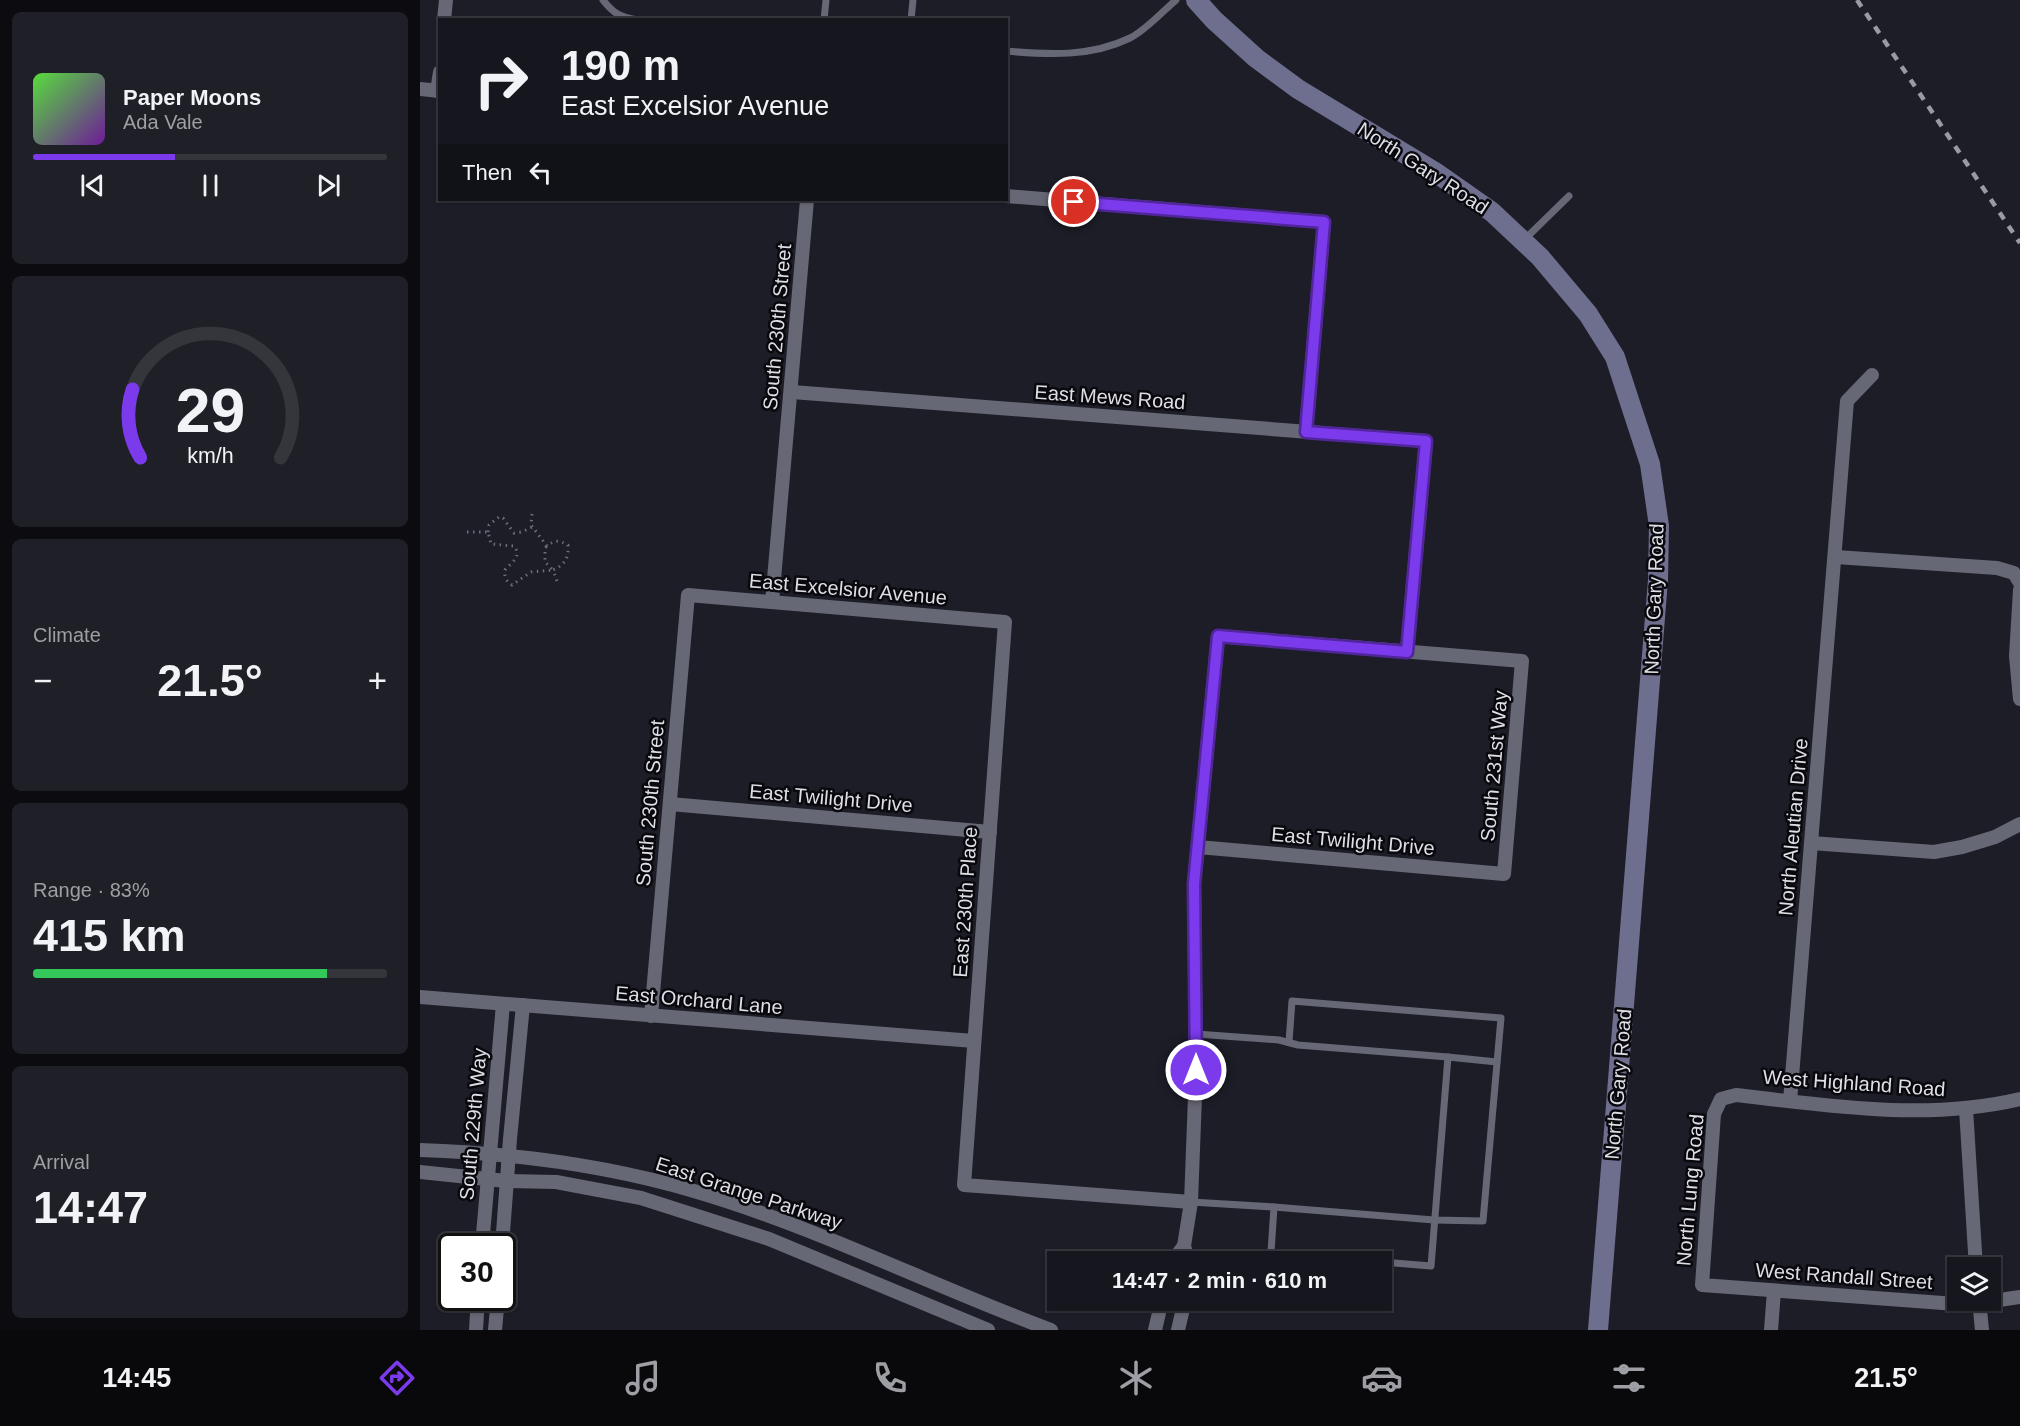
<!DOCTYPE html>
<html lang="en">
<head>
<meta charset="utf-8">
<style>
  body { margin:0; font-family:Helvetica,sans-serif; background:#1f1f27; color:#f1f3f6; height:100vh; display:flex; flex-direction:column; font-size:22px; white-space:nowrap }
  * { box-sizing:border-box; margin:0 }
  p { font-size:20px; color:#9e9fa4 }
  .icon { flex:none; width:33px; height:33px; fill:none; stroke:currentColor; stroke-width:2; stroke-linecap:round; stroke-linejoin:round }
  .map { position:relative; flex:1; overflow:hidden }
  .panel { display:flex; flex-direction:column; gap:12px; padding:12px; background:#0c0c10; width:420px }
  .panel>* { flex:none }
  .top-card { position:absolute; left:18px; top:18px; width:570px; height:183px; border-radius:0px; box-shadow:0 2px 4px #0004,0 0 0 2px #35353c; background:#16161e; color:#f1f3f6; overflow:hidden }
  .controls { position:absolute; left:1527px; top:1257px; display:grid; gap:12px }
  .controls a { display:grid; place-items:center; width:54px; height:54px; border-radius:0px; background:#16161e; box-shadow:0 2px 4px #0004,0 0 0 2px #35353c; font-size:30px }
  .speed { position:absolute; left:18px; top:1233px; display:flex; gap:12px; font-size:30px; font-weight:700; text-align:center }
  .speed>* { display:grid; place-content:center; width:78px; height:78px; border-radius:50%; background:#16161e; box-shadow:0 2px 4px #0004,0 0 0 2px #35353c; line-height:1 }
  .speed .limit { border:3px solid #111; border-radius:9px; background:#fff; color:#111 }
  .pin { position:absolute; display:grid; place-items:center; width:51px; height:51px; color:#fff; margin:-26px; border:3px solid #fff; border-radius:50%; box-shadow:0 2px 6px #0007 }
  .me { position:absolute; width:66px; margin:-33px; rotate:0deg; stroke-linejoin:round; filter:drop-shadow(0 0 4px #0008) }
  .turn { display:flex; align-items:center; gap:21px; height:126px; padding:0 24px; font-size:27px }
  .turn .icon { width:78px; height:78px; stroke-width:2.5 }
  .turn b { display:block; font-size:42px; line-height:51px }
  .then { display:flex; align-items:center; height:57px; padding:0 24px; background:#0003; gap:12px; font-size:22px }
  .big { font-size:45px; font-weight:800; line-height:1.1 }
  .panel .widget { flex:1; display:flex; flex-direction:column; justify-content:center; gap:9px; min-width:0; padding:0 21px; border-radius:9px; background:#1f1f27 }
  .panel .dial { align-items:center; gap:0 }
  .dial svg { height:156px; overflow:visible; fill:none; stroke:#35353c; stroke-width:7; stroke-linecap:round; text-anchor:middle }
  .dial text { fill:#f1f3f6; stroke:none }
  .song { display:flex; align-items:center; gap:18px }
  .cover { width:72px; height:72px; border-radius:9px; background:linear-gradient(135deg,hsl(110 70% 55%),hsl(280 70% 35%)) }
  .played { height:6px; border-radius:3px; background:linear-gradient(90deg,#7c3aed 40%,#35353c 40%) }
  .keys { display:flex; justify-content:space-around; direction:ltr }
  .heat { display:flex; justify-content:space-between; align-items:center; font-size:33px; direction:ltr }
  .charge { height:9px; border-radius:4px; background:linear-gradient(90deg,#34c759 83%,#35353c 0) }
  .trip { position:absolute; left:627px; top:1251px; width:345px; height:60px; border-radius:0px; background:#16161e; box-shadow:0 2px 4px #0004,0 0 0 2px #35353c; font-weight:800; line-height:60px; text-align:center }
  .tabs { display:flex; height:96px; justify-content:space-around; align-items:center; background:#09090c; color:#9e9fa4 }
  .tabs .icon { width:42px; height:42px }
  .tabs .on { color:#7c3aed }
  .tabs b { font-size:27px; color:#f1f3f6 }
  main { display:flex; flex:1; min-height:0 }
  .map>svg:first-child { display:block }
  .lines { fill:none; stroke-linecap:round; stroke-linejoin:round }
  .path { stroke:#6e6e78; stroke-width:3; stroke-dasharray:1.5 4.5; stroke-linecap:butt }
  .lane { stroke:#676875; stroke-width:7 }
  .street { stroke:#676875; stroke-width:14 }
  .secondary { stroke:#6e6e8e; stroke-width:20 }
  .rail { stroke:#9a9aa4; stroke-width:4.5; stroke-dasharray:8 8; stroke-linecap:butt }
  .route-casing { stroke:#51269a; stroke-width:15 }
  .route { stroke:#7c3aed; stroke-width:10 }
  .labels { text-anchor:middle; stroke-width:5; stroke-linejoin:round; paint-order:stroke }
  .street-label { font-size:20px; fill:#dedee6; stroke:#08080d }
</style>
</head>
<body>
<main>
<section class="panel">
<div class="widget">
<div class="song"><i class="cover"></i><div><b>Paper Moons</b><p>Ada Vale</p></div></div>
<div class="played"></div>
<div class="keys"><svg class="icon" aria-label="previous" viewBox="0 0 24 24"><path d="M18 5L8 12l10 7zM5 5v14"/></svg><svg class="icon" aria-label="pause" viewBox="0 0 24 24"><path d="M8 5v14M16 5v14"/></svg><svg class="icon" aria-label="next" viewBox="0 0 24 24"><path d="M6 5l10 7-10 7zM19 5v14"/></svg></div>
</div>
<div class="widget dial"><svg viewBox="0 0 100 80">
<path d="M14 69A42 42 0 1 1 86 69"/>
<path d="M14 69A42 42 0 0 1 10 34" stroke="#7c3aed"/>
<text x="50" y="56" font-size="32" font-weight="700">29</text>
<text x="50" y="72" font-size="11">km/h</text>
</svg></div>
<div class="widget"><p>Climate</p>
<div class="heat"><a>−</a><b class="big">21.5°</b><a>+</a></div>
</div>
<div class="widget"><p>Range · 83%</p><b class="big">415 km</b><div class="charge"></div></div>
<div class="widget"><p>Arrival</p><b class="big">14:47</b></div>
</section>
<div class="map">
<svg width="1600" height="1330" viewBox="0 0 1600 1330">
  <rect width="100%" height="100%" fill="#1d1d28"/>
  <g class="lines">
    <g class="path">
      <path d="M112 514 111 525 127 546C135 540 139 540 148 545 149 557 145 565 133 570L138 584"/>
      <path d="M47 532H68L71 544 94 546C102 557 92 562 85 570 84 577 86 581 92 585L111 572 133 570 125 562V548L127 546"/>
      <polyline points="68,532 69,525 79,517 83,518 94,533 102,532 112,527"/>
    </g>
    <g class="lane">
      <path d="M183 0C194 14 200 17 217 20"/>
      <polyline points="404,20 406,0"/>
      <polyline points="491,20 493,0"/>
      <path d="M586 51C628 55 671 57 710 38 725 31 743 11 756 0"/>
      <polyline points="1104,240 1149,196"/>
      <polyline points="776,1034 859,1040 878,1045 1028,1057 1011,1266 962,1262"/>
      <polyline points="1028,1057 1077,1062"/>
      <polyline points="771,1202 854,1207 851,1252 961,1262"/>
      <polyline points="854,1207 1014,1220 1063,1221 1081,1018 872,1001 869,1042"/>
    </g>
    <g class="street">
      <polyline points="24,20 26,0"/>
      <polyline points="0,89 20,91"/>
      <polyline points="17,91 20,72"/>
      <polyline points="586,196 904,222 886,432"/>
      <polyline points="372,392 1006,441 987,652"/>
      <polyline points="1416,557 1577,568 1594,573 1600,583"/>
      <polyline points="1600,590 1596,656 1600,699"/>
      <polyline points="352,602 387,200"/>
      <polyline points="250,804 570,832"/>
      <polyline points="1391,843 1514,852 1542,847 1575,837 1600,824"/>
      <polyline points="0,997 554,1041"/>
      <polyline points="231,1016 268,595 585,622 544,1185 771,1202"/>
      <path d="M1600 1099C1507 1121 1410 1106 1316 1095L1301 1099 1294 1114 1282 1285 1536 1304 1559 1303 1600 1297"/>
      <polyline points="1370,1101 1427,401 1452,375"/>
      <polyline points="1546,1109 1556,1268"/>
      <path d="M0 1150C92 1153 186 1165 274 1191 397 1227 512 1286 631 1330"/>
      <polyline points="0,1172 86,1181 136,1182 221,1198 349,1239 568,1330"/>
      <polyline points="62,1246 83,1004"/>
      <polyline points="82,1246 90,1139 103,1005"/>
      <polyline points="752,1262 764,1246"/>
      <polyline points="769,1262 764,1246 771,1202 776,1070 774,884 798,636 1102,661 1084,874 778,847"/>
      <polyline points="1559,1300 1562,1330"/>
      <polyline points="56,1330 58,1298"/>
      <polyline points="75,1330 78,1298"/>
      <polyline points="735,1330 742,1300"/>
      <polyline points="758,1330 765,1300"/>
      <polyline points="1351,1330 1354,1291"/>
    </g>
    <polyline class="secondary" points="776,0 794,20 836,58 878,89 1015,172 1072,212 1120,257 1168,314 1195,357 1230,464 1239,526 1238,580 1178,1330"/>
    <polyline class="rail" points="1437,0 1600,243"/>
  </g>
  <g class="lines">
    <g class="route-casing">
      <polyline id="route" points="654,202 904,222 886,432 1006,441 987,652 798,636 774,884 776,1070"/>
    </g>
    <use href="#route" class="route"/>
  </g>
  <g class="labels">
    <g class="street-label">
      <text transform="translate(1003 168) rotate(33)" y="7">North Gary Road</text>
      <text transform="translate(357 327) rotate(-85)" y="7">South 230th Street</text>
      <text transform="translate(690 397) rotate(4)" y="7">East Mews Road</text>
      <text transform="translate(428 589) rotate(5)" y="7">East Excelsior Avenue</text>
      <text transform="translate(1234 599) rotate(-88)" y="7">North Gary Road</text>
      <text transform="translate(1074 766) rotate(-85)" y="7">South 231st Way</text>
      <text transform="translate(411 798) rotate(5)" y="7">East Twilight Drive</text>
      <text transform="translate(230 803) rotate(-85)" y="7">South 230th Street</text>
      <text transform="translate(1373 827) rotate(-85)" y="7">North Aleutian Drive</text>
      <text transform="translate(933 841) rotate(5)" y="7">East Twilight Drive</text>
      <text transform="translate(545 902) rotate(-86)" y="7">East 230th Place</text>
      <text transform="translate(279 1000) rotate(5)" y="7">East Orchard Lane</text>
      <text transform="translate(1434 1083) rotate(4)" y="7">West Highland Road</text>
      <text transform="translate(1198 1084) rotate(-85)" y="7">North Gary Road</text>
      <text transform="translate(53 1124) rotate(-85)" y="7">South 229th Way</text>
      <text transform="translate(1270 1190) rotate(-85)" y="7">North Lung Road</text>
      <text transform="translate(329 1193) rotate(18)" y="7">East Grange Parkway</text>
      <text transform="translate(1424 1276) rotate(4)" y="7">West Randall Street</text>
    </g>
  </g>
</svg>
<div class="controls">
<a><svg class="icon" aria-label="layers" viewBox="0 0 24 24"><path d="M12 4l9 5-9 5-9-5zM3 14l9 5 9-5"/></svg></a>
</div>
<div class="speed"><div class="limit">30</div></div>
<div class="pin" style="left:654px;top:202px;background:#d93025"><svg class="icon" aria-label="arrive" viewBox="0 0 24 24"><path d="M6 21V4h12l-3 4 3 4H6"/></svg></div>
<svg class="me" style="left:776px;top:1070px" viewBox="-20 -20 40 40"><circle r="17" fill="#7c3aed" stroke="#fff" stroke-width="3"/><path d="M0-11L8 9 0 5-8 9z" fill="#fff"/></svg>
<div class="trip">14:47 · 2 min · 610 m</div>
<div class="top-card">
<div class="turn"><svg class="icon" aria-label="right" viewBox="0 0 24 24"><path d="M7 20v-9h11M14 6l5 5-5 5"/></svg><div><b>190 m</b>East Excelsior Avenue</div></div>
<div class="then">Then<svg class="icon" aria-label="left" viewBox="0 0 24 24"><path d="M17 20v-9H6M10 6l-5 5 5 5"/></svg></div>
</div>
</div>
</main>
<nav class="tabs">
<b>14:45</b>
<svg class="icon on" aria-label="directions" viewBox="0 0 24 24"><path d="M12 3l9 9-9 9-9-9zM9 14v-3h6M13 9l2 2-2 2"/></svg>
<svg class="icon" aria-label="music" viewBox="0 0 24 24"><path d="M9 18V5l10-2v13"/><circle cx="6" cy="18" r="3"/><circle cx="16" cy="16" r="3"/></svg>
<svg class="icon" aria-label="phone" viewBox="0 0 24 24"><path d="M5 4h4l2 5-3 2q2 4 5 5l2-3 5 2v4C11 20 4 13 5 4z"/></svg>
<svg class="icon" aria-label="climate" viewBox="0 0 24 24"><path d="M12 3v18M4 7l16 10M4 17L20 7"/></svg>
<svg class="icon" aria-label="car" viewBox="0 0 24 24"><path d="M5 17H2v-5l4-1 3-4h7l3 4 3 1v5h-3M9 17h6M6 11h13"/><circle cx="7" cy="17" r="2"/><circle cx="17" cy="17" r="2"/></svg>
<svg class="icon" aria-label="filters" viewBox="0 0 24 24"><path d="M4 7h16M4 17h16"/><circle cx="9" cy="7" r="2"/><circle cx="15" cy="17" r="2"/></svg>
<b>21.5°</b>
</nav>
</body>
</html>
